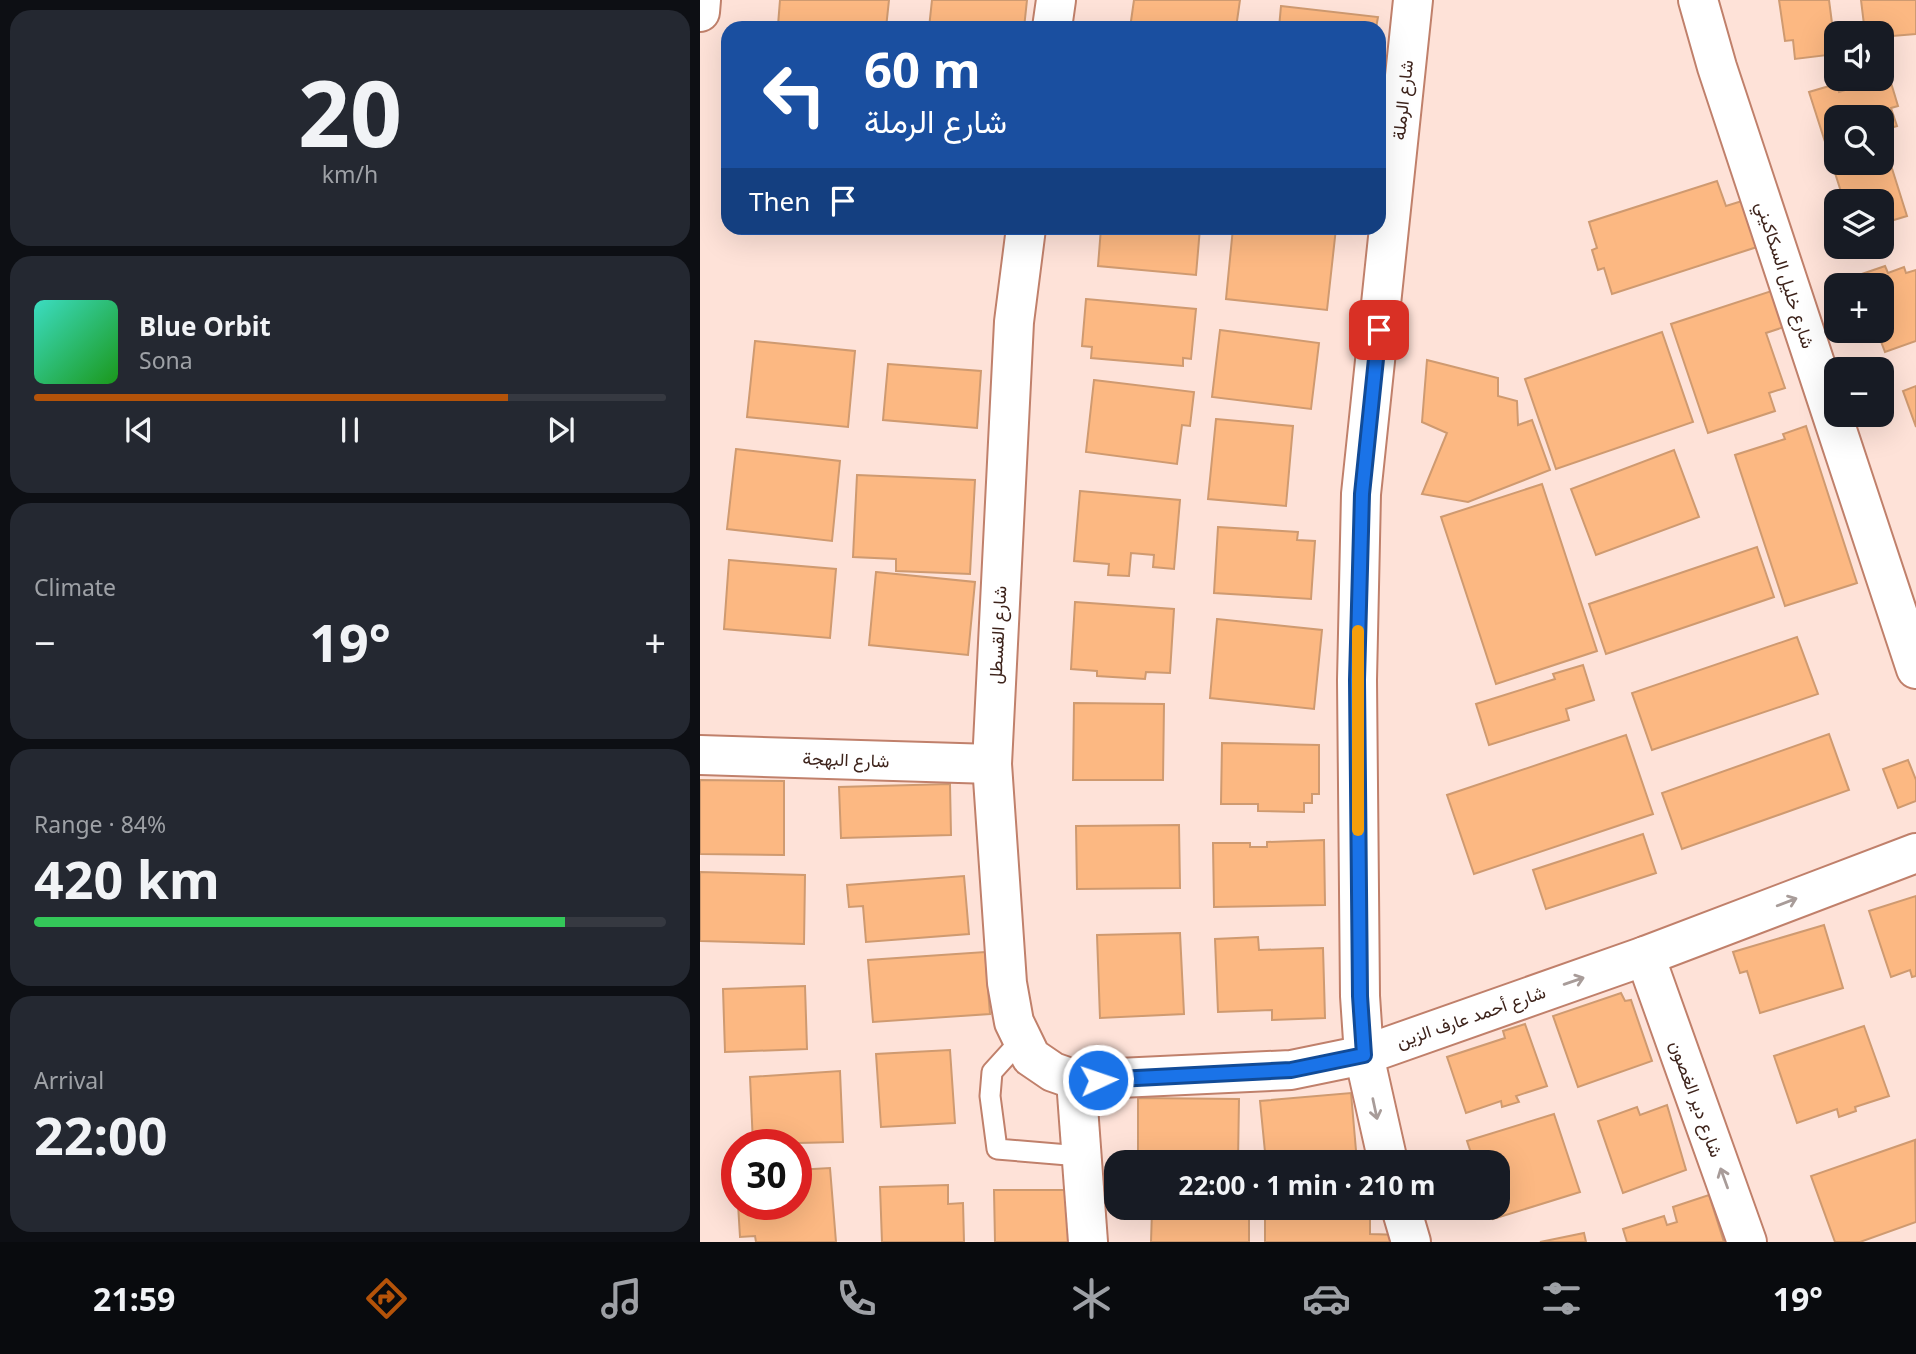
<!DOCTYPE html>
<html lang="en">
<head>
<meta charset="utf-8">
<style>
  body { margin:0; font-family:"Noto Sans",Vazirmatn,sans-serif; background:#242831; color:#f1f3f6; height:100vh; display:flex; flex-direction:column; font-size:26px; white-space:nowrap }
  * { box-sizing:border-box; margin:0 }
  p { font-size:23px; color:#9ea1a6 }
  .icon { flex:none; width:38px; height:38px; fill:none; stroke:currentColor; stroke-width:2; stroke-linecap:round; stroke-linejoin:round }
  .map { position:relative; flex:1; overflow:hidden }
  .sheet { display:flex; flex-direction:column; gap:10px; padding:10px; background:#0d0f14; width:700px }
  .sheet>* { flex:none }
  .top-card { position:absolute; left:21px; top:21px; width:665px; height:214px; border-radius:21px; box-shadow:0 7px 28px #0002; background:#1a4fa0; color:#fff; overflow:hidden }
  .buttons { position:absolute; left:1124px; top:21px; display:grid; gap:14px }
  .buttons a { display:grid; place-items:center; width:70px; height:70px; border-radius:14px; background:#171b24; box-shadow:0 7px 28px #0002; font-size:35px }
  .speed { position:absolute; left:21px; top:1129px; display:flex; gap:14px; font-size:35px; font-weight:700; text-align:center }
  .speed>* { display:grid; place-content:center; width:91px; height:91px; border-radius:50%; background:#171b24; box-shadow:0 7px 28px #0002; line-height:1 }
  .speed .limit { border:10px solid #d22; background:#fff; color:#111 }
  .pin { position:absolute; display:grid; place-items:center; width:60px; height:60px; color:#fff; margin:-30px; border-radius:14px; box-shadow:0 4px 10px #0006 }
  .me { position:absolute; width:77px; margin:-38px; rotate:87deg; stroke-linejoin:round; filter:drop-shadow(0 0 5px #0008) }
  .turn { display:flex; align-items:center; gap:24px; height:147px; padding:0 28px; font-size:32px }
  .turn .icon { width:91px; height:91px; stroke-width:2.5 }
  .turn b { display:block; font-size:49px; line-height:60px }
  .then { display:flex; align-items:center; height:66px; padding:0 28px; background:#0003; gap:14px; font-size:26px }
  .big { font-size:52px; font-weight:700; line-height:1.1 }
  .sheet .card { flex:1; display:flex; flex-direction:column; justify-content:center; gap:10px; min-width:0; padding:0 24px; border-radius:21px; background:#242831 }
  .sheet .dial { align-items:center; gap:0 }
  .dial b { font-size:91px; line-height:1 }
  .song { display:flex; align-items:center; gap:21px }
  .cover { width:84px; height:84px; border-radius:10px; background:linear-gradient(135deg,hsl(170 70% 55%),hsl(120 70% 35%)) }
  .played { height:7px; border-radius:4px; background:linear-gradient(90deg,#b45309 75%,#363941 75%) }
  .keys { display:flex; justify-content:space-around; direction:ltr }
  .heat { display:flex; justify-content:space-between; align-items:center; font-size:38px; direction:ltr }
  .charge { height:10px; border-radius:5px; background:linear-gradient(90deg,#34c759 84%,#363941 0) }
  .trip { position:absolute; left:404px; top:1150px; width:406px; height:70px; border-radius:21px; background:#171b24; box-shadow:0 7px 28px #0002; font-weight:700; line-height:70px; text-align:center }
  .tab-bar { display:flex; height:112px; justify-content:space-around; align-items:center; background:#090b0e; color:#9ea1a6 }
  .tab-bar .icon { width:49px; height:49px }
  .tab-bar .on { color:#b45309 }
  .tab-bar b { font-size:32px; color:#f1f3f6 }
  main { display:flex; flex:1; min-height:0 }
  .map>svg:first-child { display:block }
  .building { fill:#fcb882; stroke:#cf9a70; stroke-width:2 }
  .lines { fill:none; stroke-linecap:round; stroke-linejoin:round }
  .lane-casing { stroke:#c0806b; stroke-width:23 }
  .street-casing { stroke:#c0806b; stroke-width:42 }
  .lane { stroke:#fff; stroke-width:19 }
  .street { stroke:#fff; stroke-width:38 }
  .oneway { stroke:#a89c99 }
  .route-casing { stroke:#114b97; stroke-width:18 }
  .route { stroke:#1a73e8; stroke-width:12 }
  .slow { stroke:#f59e0b; stroke-width:12 }
  .labels { text-anchor:middle; stroke-width:6; stroke-linejoin:round; paint-order:stroke }
  .street-label { font-size:18px; fill:#3e241c; stroke:#fff }
</style>
</head>
<body>
<main>
<section class="sheet">
<div class="card dial"><b>20</b><p>km/h</p></div>
<div class="card">
<div class="song"><i class="cover"></i><div><b>Blue Orbit</b><p>Sona</p></div></div>
<div class="played"></div>
<div class="keys"><svg class="icon" aria-label="previous" viewBox="0 0 24 24"><path d="M18 5L8 12l10 7zM5 5v14"/></svg><svg class="icon" aria-label="pause" viewBox="0 0 24 24"><path d="M8 5v14M16 5v14"/></svg><svg class="icon" aria-label="next" viewBox="0 0 24 24"><path d="M6 5l10 7-10 7zM19 5v14"/></svg></div>
</div>
<div class="card"><p>Climate</p>
<div class="heat"><a>−</a><b class="big">19°</b><a>+</a></div>
</div>
<div class="card"><p>Range · 84%</p><b class="big">420 km</b><div class="charge"></div></div>
<div class="card"><p>Arrival</p><b class="big">22:00</b></div>
</section>
<div class="map">
<svg width="1216" height="1242" viewBox="0 0 1216 1242">
  <rect width="100%" height="100%" fill="#fee2d8"/>
  <g class="building">
    <polygon points="80,0 189,0 186,28 78,25"/>
    <polygon points="232,0 327,0 324,28 229,28"/>
    <polygon points="434,0 540,0 536,28 430,28"/>
    <polygon points="1079,0 1129,0 1136,54 1095,59 1093,40 1085,41"/>
    <polygon points="1161,0 1216,0 1216,34 1181,37 1181,33 1165,33"/>
    <polygon points="581,6 678,17 676,28 579,28"/>
    <polygon points="1189,76 1198,106 1191,108 1197,126 1181,131 1181,117 1136,117 1136,163 1181,163 1183,140 1207,216 1181,224 1181,201 1144,201 1109,92 1136,84 1139,92"/>
    <polygon points="1017,181 1026,206 1042,201 1057,247 912,294 904,268 898,270 892,250 897,248 889,222"/>
    <polygon points="401,228 500,228 496,275 398,266"/>
    <polygon points="533,228 608,231 608,228 636,228 627,310 526,299"/>
    <polygon points="1185,266 1188,273 1204,267 1206,273 1216,270 1216,341 1185,352 1177,331 1181,331 1181,285 1162,285 1159,275"/>
    <polygon points="1084,287 1096,323 1066,333 1085,388 1069,393 1075,411 1008,433 971,324"/>
    <polygon points="386,299 496,309 491,359 483,358 483,366 391,358 392,347 382,346"/>
    <polygon points="520,330 619,343 611,409 512,397"/>
    <polygon points="962,332 993,422 856,469 825,379"/>
    <polygon points="55,341 155,351 148,427 47,417"/>
    <polygon points="727,360 798,378 798,396 817,401 818,425 832,420 850,470 768,502 722,494 747,433 722,422"/>
    <polygon points="188,364 281,371 277,428 183,420"/>
    <polygon points="394,380 494,392 490,426 482,425 477,464 386,452"/>
    <polygon points="1216,386 1216,427 1203,391"/>
    <polygon points="516,419 593,426 586,506 508,499"/>
    <polygon points="1106,426 1157,583 1085,606 1035,455 1085,439 1083,434"/>
    <polygon points="36,449 140,461 132,541 27,529"/>
    <polygon points="974,450 999,517 896,555 871,489"/>
    <polygon points="157,475 275,480 270,574 196,571 196,559 153,557"/>
    <polygon points="842,484 897,651 796,684 741,517"/>
    <polygon points="380,491 480,500 474,569 453,567 454,555 431,553 429,576 408,575 409,564 374,561"/>
    <polygon points="518,527 598,532 597,540 615,541 611,599 514,593"/>
    <polygon points="1057,547 1074,597 906,654 889,604"/>
    <polygon points="29,560 136,569 130,638 24,629"/>
    <polygon points="176,572 275,582 268,655 169,645"/>
    <polygon points="375,602 474,609 470,673 446,672 445,679 397,676 397,671 371,669"/>
    <polygon points="517,619 622,630 614,709 510,698"/>
    <polygon points="1097,637 1118,694 952,750 932,693"/>
    <polygon points="883,665 894,700 866,709 869,720 789,745 776,704 855,679 853,674"/>
    <polygon points="374,703 464,704 463,780 373,780"/>
    <polygon points="1129,734 1149,790 982,849 962,793"/>
    <polygon points="926,735 953,814 774,874 747,795"/>
    <polygon points="522,743 619,745 619,794 612,794 612,803 604,803 604,812 558,811 558,804 521,804"/>
    <polygon points="1208,760 1216,780 1216,801 1198,808 1183,769"/>
    <polygon points="0,780 84,781 84,855 0,854"/>
    <polygon points="250,784 251,835 141,838 139,787"/>
    <polygon points="479,825 480,888 377,889 376,826"/>
    <polygon points="943,834 956,873 846,909 833,870"/>
    <polygon points="624,840 625,905 514,907 513,843 550,843 550,847 567,847 567,842"/>
    <polygon points="0,872 105,875 104,944 0,941"/>
    <polygon points="264,876 269,934 166,942 163,906 149,907 147,885"/>
    <polygon points="1216,896 1216,976 1212,977 1210,970 1191,977 1169,911"/>
    <polygon points="1124,925 1143,988 1060,1013 1047,971 1040,973 1033,952"/>
    <polygon points="480,933 484,1014 400,1018 397,935"/>
    <polygon points="558,937 559,950 623,948 625,1018 572,1020 572,1010 518,1012 515,939"/>
    <polygon points="285,952 290,1014 173,1022 168,960"/>
    <polygon points="105,986 107,1049 25,1052 23,989"/>
    <polygon points="921,993 925,1001 931,1000 952,1061 878,1087 853,1016"/>
    <polygon points="825,1024 847,1086 816,1096 819,1102 802,1107 801,1101 766,1113 747,1057 805,1038 803,1031"/>
    <polygon points="1164,1026 1189,1096 1155,1107 1156,1111 1139,1117 1137,1109 1097,1123 1074,1056"/>
    <polygon points="250,1050 255,1123 181,1127 176,1054"/>
    <polygon points="140,1071 143,1142 53,1144 50,1077"/>
    <polygon points="651,1093 657,1162 566,1162 560,1101"/>
    <polygon points="438,1098 539,1099 538,1162 438,1162"/>
    <polygon points="967,1105 986,1170 923,1193 898,1121 937,1107 940,1115"/>
    <polygon points="854,1114 880,1192 793,1219 789,1208 798,1208 798,1162 774,1162 767,1141"/>
    <polygon points="1215,1140 1216,1222 1160,1242 1135,1242 1111,1176"/>
    <polygon points="130,1168 136,1242 56,1242 55,1236 40,1237 38,1204 96,1204 96,1170"/>
    <polygon points="248,1185 248,1204 263,1203 264,1242 182,1242 180,1187"/>
    <polygon points="294,1190 373,1190 373,1242 295,1242"/>
    <polygon points="1009,1195 1024,1242 927,1242 923,1229 964,1216 967,1225 977,1222 973,1207"/>
    <polygon points="452,1210 549,1211 549,1242 451,1242"/>
    <polygon points="565,1215 670,1217 670,1234 703,1235 703,1242 565,1242"/>
    <polygon points="884,1233 886,1242 840,1242"/>
  </g>
  <g class="lines">
    <g class="lane-casing">
      <polyline id="lane" points="321,1040 292,1072 290,1096 297,1149 380,1156"/>
    </g>
    <g class="street-casing">
      <g id="street">
        <polyline points="998,0 1017,67 1216,669"/>
        <polyline points="0,12 1,0"/>
        <polyline points="352,28 356,0"/>
        <polyline points="326,228 314,322 292,764 307,983 314,1022 331,1057 353,1072 376,1080 591,1070 664,1055 945,956 1216,853"/>
        <polyline points="0,755 292,764"/>
        <polyline points="945,956 1047,1242"/>
        <polyline points="376,1080 388,1242"/>
        <polyline points="688,1162 664,1055 660,996 657,680 661,494 713,0"/>
        <polyline points="701,1208 711,1242"/>
      </g>
    </g>
    <use href="#lane" class="lane"/>
    <use href="#street" class="street"/>
  </g>
  <defs><path id="oneway-shaft" d="M-6 0H5M1.5-3L5.5 0L1.5 3" fill="none" stroke-width="1.6" stroke-linecap="round" stroke-linejoin="round" transform="scale(1.75)"/></defs>
  <g class="oneway">
    <use href="#oneway-shaft" transform="translate(1087 902) rotate(-21)"/>
    <use href="#oneway-shaft" transform="translate(874 981) rotate(-19)"/>
    <use href="#oneway-shaft" transform="translate(675 1109) rotate(78)"/>
    <use href="#oneway-shaft" transform="translate(1024 1178) rotate(-110)"/>
  </g>
  <g class="lines">
    <g class="route-casing">
      <polyline id="route" points="398,1080 591,1070 664,1055 660,996 657,680 662,494 679,330"/>
    </g>
    <use href="#route" class="route"/>
    <polyline class="slow" points="658,631 658,830"/>
  </g>
  <g class="labels">
    <g class="street-label">
      <text transform="translate(703 100) rotate(-84)" y="6">شارع الرملة</text>
      <text transform="translate(1085 275) rotate(72)" y="6">شارع خليل السكاكيني</text>
      <text transform="translate(298 635) rotate(-87)" y="6">شارع القسطل</text>
      <text transform="translate(146 760) rotate(2)" y="6">شارع البهجة</text>
      <text transform="translate(771 1017) rotate(-19)" y="6">شارع أحمد عارف الزين</text>
      <text transform="translate(996 1099) rotate(70)" y="6">شارع دير الغصون</text>
    </g>
  </g>
</svg>
<div class="buttons">
<a><svg class="icon" aria-label="sound" viewBox="0 0 24 24"><path d="M4 9h4l5-4v14l-5-4H4zM17 9q2 3 0 6"/></svg></a>
<a><svg class="icon" aria-label="search" viewBox="0 0 24 24"><circle cx="10" cy="10" r="6"/><path d="M15 15l6 6"/></svg></a>
<a><svg class="icon" aria-label="layers" viewBox="0 0 24 24"><path d="M12 4l9 5-9 5-9-5zM3 14l9 5 9-5"/></svg></a>
<a>+</a>
<a>−</a>
</div>
<div class="speed"><div class="limit">30</div></div>
<div class="pin" style="left:679px;top:330px;background:#d93025"><svg class="icon" aria-label="arrive" viewBox="0 0 24 24"><path d="M6 21V4h12l-3 4 3 4H6"/></svg></div>
<svg class="me" style="left:398px;top:1080px" viewBox="-20 -20 40 40"><circle r="17" fill="#1a73e8" stroke="#fff" stroke-width="3"/><path d="M0-11L8 9 0 5-8 9z" fill="#fff"/></svg>
<div class="trip">22:00 · 1 min · 210 m</div>
<div class="top-card">
<div class="turn"><svg class="icon" aria-label="left" viewBox="0 0 24 24"><path d="M17 20v-9H6M10 6l-5 5 5 5"/></svg><div><b>60 m</b>شارع الرملة</div></div>
<div class="then">Then<svg class="icon" aria-label="arrive" viewBox="0 0 24 24"><path d="M6 21V4h12l-3 4 3 4H6"/></svg></div>
</div>
</div>
</main>
<nav class="tab-bar">
<b>21:59</b>
<svg class="icon on" aria-label="directions" viewBox="0 0 24 24"><path d="M12 3l9 9-9 9-9-9zM9 14v-3h6M13 9l2 2-2 2"/></svg>
<svg class="icon" aria-label="music" viewBox="0 0 24 24"><path d="M9 18V5l10-2v13"/><circle cx="6" cy="18" r="3"/><circle cx="16" cy="16" r="3"/></svg>
<svg class="icon" aria-label="phone" viewBox="0 0 24 24"><path d="M5 4h4l2 5-3 2q2 4 5 5l2-3 5 2v4C11 20 4 13 5 4z"/></svg>
<svg class="icon" aria-label="climate" viewBox="0 0 24 24"><path d="M12 3v18M4 7l16 10M4 17L20 7"/></svg>
<svg class="icon" aria-label="car" viewBox="0 0 24 24"><path d="M5 17H2v-5l4-1 3-4h7l3 4 3 1v5h-3M9 17h6M6 11h13"/><circle cx="7" cy="17" r="2"/><circle cx="17" cy="17" r="2"/></svg>
<svg class="icon" aria-label="filters" viewBox="0 0 24 24"><path d="M4 7h16M4 17h16"/><circle cx="9" cy="7" r="2"/><circle cx="15" cy="17" r="2"/></svg>
<b>19°</b>
</nav>
</body>
</html>
